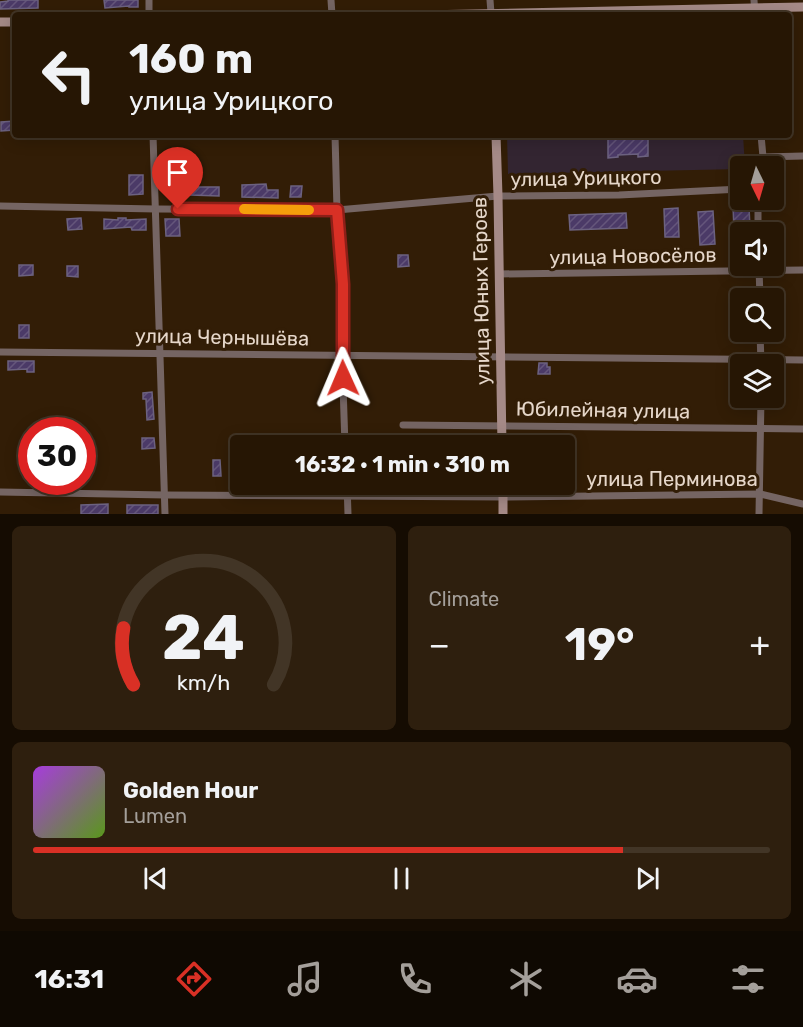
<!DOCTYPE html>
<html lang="en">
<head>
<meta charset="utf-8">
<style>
  body { margin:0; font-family:Rubik,sans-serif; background:#2e1f0e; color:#f1f3f6; height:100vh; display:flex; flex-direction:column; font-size:22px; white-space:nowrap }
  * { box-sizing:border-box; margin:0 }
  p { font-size:20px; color:#a49f9a }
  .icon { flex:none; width:33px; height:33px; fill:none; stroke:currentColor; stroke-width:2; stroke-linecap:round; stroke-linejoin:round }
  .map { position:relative; height:514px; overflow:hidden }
  .details { display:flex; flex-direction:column; gap:12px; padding:12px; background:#150c02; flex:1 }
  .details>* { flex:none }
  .guide { position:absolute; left:12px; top:12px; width:780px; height:126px; border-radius:6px; box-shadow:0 3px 15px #0003,0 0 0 2px #423526; background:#261604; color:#f1f3f6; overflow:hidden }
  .needle { width:39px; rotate:175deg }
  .fabs { position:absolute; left:730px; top:156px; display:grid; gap:12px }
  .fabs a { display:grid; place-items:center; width:54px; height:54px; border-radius:6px; background:#261604; box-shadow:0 3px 15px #0003,0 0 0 2px #423526; font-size:30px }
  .speed { position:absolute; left:18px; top:417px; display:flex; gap:12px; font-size:30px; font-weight:700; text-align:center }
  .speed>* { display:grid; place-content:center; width:78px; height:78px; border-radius:50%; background:#261604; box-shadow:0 3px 15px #0003,0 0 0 2px #423526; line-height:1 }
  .speed .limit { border:9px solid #d22; background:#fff; color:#111 }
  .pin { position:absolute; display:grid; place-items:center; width:51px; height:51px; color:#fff; margin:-62px -26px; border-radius:50% 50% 50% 0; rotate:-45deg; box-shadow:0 0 6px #0007 }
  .pin .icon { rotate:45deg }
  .me { position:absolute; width:66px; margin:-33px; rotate:359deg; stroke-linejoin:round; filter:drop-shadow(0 0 4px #0008) }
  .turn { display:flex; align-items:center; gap:21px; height:126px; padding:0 18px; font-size:27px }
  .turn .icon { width:78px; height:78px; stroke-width:2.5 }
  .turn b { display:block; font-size:42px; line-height:51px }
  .big { font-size:45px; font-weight:700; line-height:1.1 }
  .details .widget { flex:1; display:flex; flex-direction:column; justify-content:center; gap:9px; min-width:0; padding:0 21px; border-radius:9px; background:#2e1f0e }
  .details .dial { align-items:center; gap:0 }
  .dial svg { height:156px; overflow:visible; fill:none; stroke:#423526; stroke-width:7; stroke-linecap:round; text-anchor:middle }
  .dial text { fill:#f1f3f6; stroke:none }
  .song { display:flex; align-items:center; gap:18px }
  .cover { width:72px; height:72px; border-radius:9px; background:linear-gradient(135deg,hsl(280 70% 55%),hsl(90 70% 35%)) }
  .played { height:6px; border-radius:3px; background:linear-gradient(90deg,#d93025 80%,#423526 80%) }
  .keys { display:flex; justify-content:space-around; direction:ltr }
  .heat { display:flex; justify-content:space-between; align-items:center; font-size:33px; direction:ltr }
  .details .tiles { flex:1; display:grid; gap:12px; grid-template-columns:1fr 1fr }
  .widget:last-child { grid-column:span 2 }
  .trip { position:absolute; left:230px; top:435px; width:345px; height:60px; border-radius:6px; background:#261604; box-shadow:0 3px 15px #0003,0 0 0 2px #423526; font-weight:700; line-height:60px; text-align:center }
  .menu { display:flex; height:96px; justify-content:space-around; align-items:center; background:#0f0902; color:#a49f9a }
  .menu .icon { width:42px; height:42px }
  .menu .current { color:#d93025 }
  .menu b { font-size:27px; color:#f1f3f6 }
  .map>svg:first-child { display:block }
  .education { fill:#332531 }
  .building { fill:url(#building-hatch); stroke:#6c6280; stroke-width:1.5 }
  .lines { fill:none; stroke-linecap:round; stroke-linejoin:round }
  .street { stroke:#756563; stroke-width:7 }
  .secondary { stroke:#a58a87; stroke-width:9 }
  .route-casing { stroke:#8d1f18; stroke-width:15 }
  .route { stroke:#d93025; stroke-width:10 }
  .slow { stroke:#f59e0b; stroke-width:10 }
  .labels { text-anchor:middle; stroke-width:6; stroke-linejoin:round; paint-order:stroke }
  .street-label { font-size:20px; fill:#e6d7ca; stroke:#321d06 }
</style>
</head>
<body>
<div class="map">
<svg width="803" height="514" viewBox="0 0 803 514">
  <defs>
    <pattern id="building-hatch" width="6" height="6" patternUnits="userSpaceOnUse" patternTransform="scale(1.5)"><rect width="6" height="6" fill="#4b3a67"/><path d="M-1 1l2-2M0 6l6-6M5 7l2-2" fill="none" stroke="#65567b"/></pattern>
  </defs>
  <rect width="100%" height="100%" fill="#321d06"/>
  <polygon class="education" points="507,135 743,135 745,166 741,166 741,169 508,174"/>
  <g class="building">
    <polygon points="8,0 38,0 38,8 0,9 0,2 8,1"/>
    <polygon points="104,0 138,0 138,7 129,7 129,6 105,8"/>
    <polygon points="15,121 15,130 1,131 1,122"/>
    <polygon points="648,137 648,156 638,157 638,154 618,155 618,157 608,158 608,139"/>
    <polygon points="129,175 143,175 143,194 129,195"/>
    <polygon points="266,184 267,190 278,190 278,198 242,197 242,185"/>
    <polygon points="291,186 302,186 301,197 290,197"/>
    <polygon points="190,187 219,187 219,196 190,195"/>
    <polygon points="733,206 749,206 750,229 734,230"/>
    <polygon points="678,208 679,237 665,237 664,209"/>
    <polygon points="713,211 715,244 700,245 698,212"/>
    <polygon points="626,213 627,228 570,230 569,215"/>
    <polygon points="81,218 82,229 68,230 67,219"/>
    <polygon points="118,218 126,218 126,220 146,219 146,230 132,230 131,227 104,229 104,219 118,220"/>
    <polygon points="165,219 179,219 180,236 166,236"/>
    <polygon points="398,255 408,255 409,266 398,267"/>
    <polygon points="19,265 33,265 33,275 19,276"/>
    <polygon points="67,266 78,266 78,277 67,276"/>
    <rect x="19" y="325" width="10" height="13"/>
    <polygon points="8,361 34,361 34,372 27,372 27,369 8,370"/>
    <polygon points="539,363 547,363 547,367 550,367 550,374 538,374"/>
    <polygon points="152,392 154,419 147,420 146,399 143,399 143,393"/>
    <polygon points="142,438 154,438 155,448 142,449"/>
    <polygon points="213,460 220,460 221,476 213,476"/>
    <polygon points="108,504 108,514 81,514 81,505"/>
    <rect x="127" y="505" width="31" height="9"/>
  </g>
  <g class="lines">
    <g class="street">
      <polyline points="331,0 332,15"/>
      <polyline points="490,0 491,13"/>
      <polyline points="754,0 755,15"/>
      <polyline points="149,15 149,0"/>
      <polyline points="153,135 165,514"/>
      <polyline points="335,135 337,210 343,284 342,355 345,446"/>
      <polyline points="763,157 803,156"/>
      <polyline points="761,166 763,157 761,135"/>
      <polyline points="758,200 758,232"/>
      <polyline points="0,206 156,209 337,210 498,196 619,195 741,189"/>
      <polyline points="759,268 760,298"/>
      <polyline points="499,274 803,270"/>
      <polyline points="760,332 761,364"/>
      <polyline points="0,352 803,360"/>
      <polyline points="403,425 803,429"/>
      <polyline points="347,484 348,514"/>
      <polyline points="0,492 165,495 503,497 760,494 803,504"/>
      <polyline points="759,514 761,398"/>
    </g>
    <g class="secondary">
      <polyline points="422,15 803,7"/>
      <polyline points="0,22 15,22"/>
      <polyline points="496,135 498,196 502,446"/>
      <polyline points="503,484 503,514"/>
    </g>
  </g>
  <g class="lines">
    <g class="route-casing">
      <polyline id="route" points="178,209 337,210 343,284 343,378"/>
    </g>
    <use href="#route" class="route"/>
    <polyline class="slow" points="244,209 309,210"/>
  </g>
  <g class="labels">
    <g class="street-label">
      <text transform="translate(586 178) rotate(-1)" y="7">улица Урицкого</text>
      <text transform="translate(633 256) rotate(-1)" y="7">улица Новосёлов</text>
      <text transform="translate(481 291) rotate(-91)" y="7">улица Юных Героев</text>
      <text transform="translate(222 337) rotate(1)" y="7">улица Чернышёва</text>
      <text transform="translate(603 410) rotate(1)" y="7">Юбилейная улица</text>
      <text x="672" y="486">улица Перминова</text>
    </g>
  </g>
</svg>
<div class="fabs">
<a><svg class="needle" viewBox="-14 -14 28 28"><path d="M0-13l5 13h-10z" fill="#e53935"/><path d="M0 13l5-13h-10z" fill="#a49f9a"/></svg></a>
<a><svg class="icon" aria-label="sound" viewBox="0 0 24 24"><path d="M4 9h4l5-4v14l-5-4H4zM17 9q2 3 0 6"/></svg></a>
<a><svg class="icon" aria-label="search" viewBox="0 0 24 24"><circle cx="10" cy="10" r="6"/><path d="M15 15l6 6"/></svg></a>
<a><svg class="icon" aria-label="layers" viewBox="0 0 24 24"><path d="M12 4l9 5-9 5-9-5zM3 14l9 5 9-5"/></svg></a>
</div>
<div class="speed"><div class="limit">30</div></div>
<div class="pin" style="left:178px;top:209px;background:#d93025"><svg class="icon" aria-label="arrive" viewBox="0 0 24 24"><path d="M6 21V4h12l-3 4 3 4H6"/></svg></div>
<svg class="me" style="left:343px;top:378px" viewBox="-20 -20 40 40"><path d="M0-17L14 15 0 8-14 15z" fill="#d93025" stroke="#fff" stroke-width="4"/></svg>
<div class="trip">16:32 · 1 min · 310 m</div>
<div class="guide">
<div class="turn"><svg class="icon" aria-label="left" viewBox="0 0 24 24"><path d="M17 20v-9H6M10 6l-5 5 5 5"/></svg><div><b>160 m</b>улица Урицкого</div></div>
</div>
</div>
<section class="details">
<div class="tiles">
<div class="widget dial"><svg viewBox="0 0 100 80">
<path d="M14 69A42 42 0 1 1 86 69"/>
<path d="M14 69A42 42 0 0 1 9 40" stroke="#d93025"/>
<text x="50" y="56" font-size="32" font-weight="700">24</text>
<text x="50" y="72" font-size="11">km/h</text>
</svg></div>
<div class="widget"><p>Climate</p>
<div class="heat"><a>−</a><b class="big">19°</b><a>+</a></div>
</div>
<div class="widget">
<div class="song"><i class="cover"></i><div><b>Golden Hour</b><p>Lumen</p></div></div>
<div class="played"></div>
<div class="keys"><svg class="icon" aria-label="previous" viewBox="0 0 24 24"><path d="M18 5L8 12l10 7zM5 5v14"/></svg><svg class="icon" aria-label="pause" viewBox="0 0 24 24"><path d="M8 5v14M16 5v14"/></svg><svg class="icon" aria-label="next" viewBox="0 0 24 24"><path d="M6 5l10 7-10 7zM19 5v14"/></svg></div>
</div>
</div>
</section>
<nav class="menu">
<b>16:31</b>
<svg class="icon current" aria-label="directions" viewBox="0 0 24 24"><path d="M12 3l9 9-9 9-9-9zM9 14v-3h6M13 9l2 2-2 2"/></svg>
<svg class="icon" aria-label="music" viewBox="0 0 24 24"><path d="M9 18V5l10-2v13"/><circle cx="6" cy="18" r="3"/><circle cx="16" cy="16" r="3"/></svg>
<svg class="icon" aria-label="phone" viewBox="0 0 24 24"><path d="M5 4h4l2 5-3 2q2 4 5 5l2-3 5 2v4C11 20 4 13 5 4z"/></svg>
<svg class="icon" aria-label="climate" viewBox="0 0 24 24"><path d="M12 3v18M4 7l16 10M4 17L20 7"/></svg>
<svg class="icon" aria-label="car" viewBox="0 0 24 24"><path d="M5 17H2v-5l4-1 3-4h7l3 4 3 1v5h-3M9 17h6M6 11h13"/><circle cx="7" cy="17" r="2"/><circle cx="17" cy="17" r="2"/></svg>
<svg class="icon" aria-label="filters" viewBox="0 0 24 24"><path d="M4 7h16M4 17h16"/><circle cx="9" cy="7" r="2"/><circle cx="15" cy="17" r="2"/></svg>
</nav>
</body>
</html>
